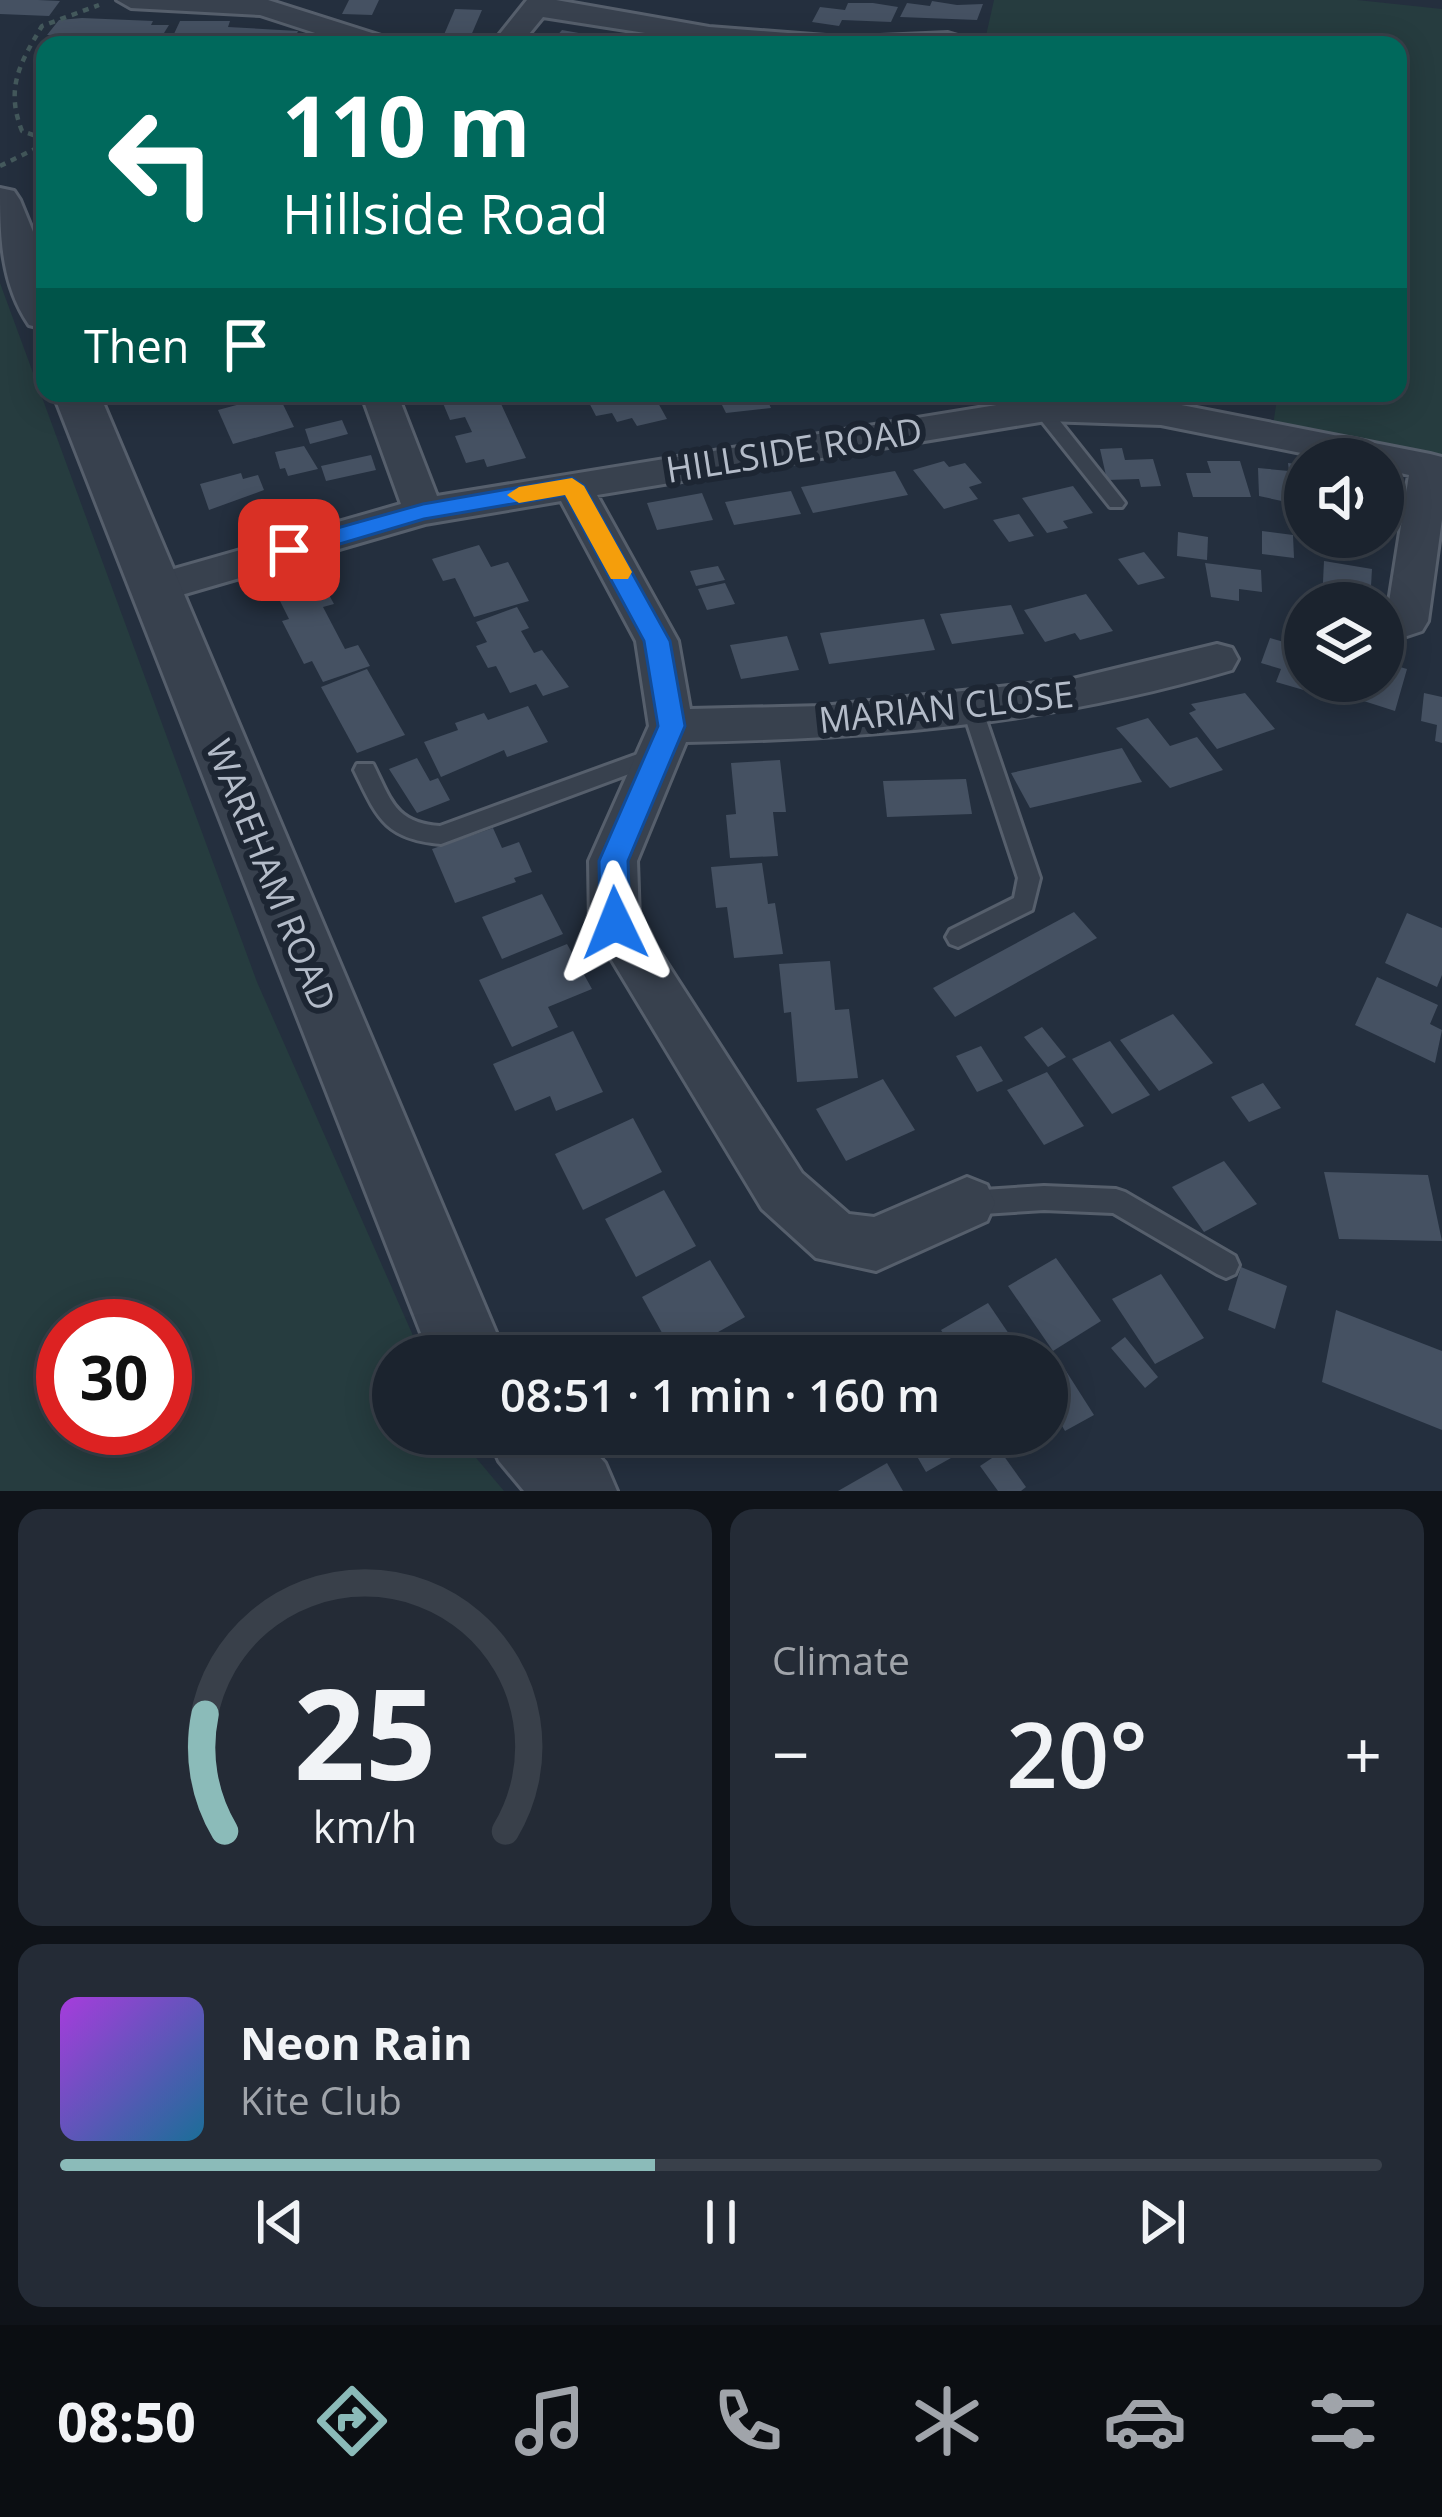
<!DOCTYPE html>
<html lang="en">
<head>
<meta charset="utf-8">
<style>
  body { margin:0; font-family:"Open Sans",sans-serif; background:#242b36; color:#f1f3f6; height:100vh; display:flex; flex-direction:column; font-size:45px; white-space:nowrap }
  * { box-sizing:border-box; margin:0 }
  p { font-size:39px; color:#a0a4aa }
  .icon { flex:none; width:66px; height:66px; fill:none; stroke:currentColor; stroke-width:2; stroke-linecap:round; stroke-linejoin:round }
  .map { position:relative; height:1491px; overflow:hidden }
  .panel { display:flex; flex-direction:column; gap:18px; padding:18px; background:#0f1319; flex:1 }
  .panel>* { flex:none }
  .banner { position:absolute; left:36px; top:36px; width:1371px; height:366px; border-radius:24px; box-shadow:0 6px 30px #0003,0 0 0 3px #39404a; background:#00695c; color:#fff; overflow:hidden }
  .tools { position:absolute; left:1284px; top:438px; display:grid; gap:24px }
  .tools a { display:grid; place-items:center; width:120px; height:120px; border-radius:50%; background:#1b232e; box-shadow:0 6px 30px #0003,0 0 0 3px #39404a; font-size:60px }
  .speed { position:absolute; left:36px; top:1299px; display:flex; gap:24px; font-size:60px; font-weight:700; text-align:center }
  .speed>* { display:grid; place-content:center; width:156px; height:156px; border-radius:50%; background:#1b232e; box-shadow:0 6px 30px #0003,0 0 0 3px #39404a; line-height:1 }
  .speed .limit { border:18px solid #d22; background:#fff; color:#111 }
  .pin { position:absolute; display:grid; place-items:center; width:102px; height:102px; color:#fff; margin:-51px; border-radius:24px; box-shadow:0 6px 18px #0006 }
  .me { position:absolute; width:132px; margin:-66px; rotate:358deg; stroke-linejoin:round; filter:drop-shadow(0 0 9px #0008) }
  .turn { display:flex; align-items:center; gap:42px; height:252px; padding:0 48px; font-size:54px }
  .turn .icon { width:156px; height:156px; stroke-width:2.5 }
  .turn b { display:block; font-size:84px; line-height:102px }
  .then { display:flex; align-items:center; height:114px; padding:0 48px; background:#0003; gap:24px; font-size:45px }
  .big { font-size:90px; font-weight:600; line-height:1.1 }
  .panel .widget { flex:1; display:flex; flex-direction:column; justify-content:center; gap:18px; min-width:0; padding:0 42px; border-radius:24px; background:#242b36 }
  .panel .dial { align-items:center; gap:0 }
  .dial svg { height:312px; overflow:visible; fill:none; stroke:#39404a; stroke-width:7; stroke-linecap:round; text-anchor:middle }
  .dial text { fill:#f1f3f6; stroke:none }
  .song { display:flex; align-items:center; gap:36px }
  .cover { width:144px; height:144px; border-radius:18px; background:linear-gradient(135deg,hsl(280 70% 55%),hsl(200 70% 35%)) }
  .played { height:12px; border-radius:6px; background:linear-gradient(90deg,#8bbbb9 45%,#39404a 45%) }
  .keys { display:flex; justify-content:space-around; direction:ltr }
  .heat { display:flex; justify-content:space-between; align-items:center; font-size:66px; direction:ltr }
  .panel .tiles { flex:1; display:grid; gap:18px; grid-template-columns:1fr 1fr }
  .widget:last-child { grid-column:span 2 }
  .trip { position:absolute; left:372px; top:1335px; width:696px; height:120px; border-radius:60px; background:#1b232e; box-shadow:0 6px 30px #0003,0 0 0 3px #39404a; font-weight:600; line-height:120px; text-align:center }
  .menu { display:flex; height:192px; justify-content:space-around; align-items:center; background:#0b0e12; color:#a0a4aa }
  .menu .icon { width:84px; height:84px }
  .menu .active { color:#8bbbb9 }
  .menu b { font-size:54px; color:#f1f3f6 }
  .map>svg:first-child { display:block }
  .green { fill:#263c3f; fill-rule:evenodd }
  .building { fill:#455162 }
  .lines { fill:none; stroke-linecap:round; stroke-linejoin:round }
  .service-casing { stroke:#565f6c; stroke-width:6 }
  .minor-casing { stroke:#565f6c; stroke-width:6 }
  .tertiary-casing { stroke:#565f6c; stroke-width:6 }
  .path { stroke:#44595c; stroke-width:4.5; stroke-dasharray:6 6; stroke-linecap:butt }
  .service { fill:#38414e; fill-rule:evenodd }
  .minor { fill:#38414e; fill-rule:evenodd }
  .tertiary { fill:#38414e; fill-rule:evenodd }
  .route { fill:#1a73e8; stroke:#114b97; stroke-width:3 }
  .slow { fill:#f59e0b }
  .labels { text-anchor:middle; stroke-width:12; stroke-linejoin:round; paint-order:stroke }
  .street-label { font-size:36px; fill:#b4bcc9; stroke:#1d2633 }
</style>
</head>
<body>
<div class="map">
<svg width="1442" height="1491" viewBox="0 0 1442 1491">
  <rect width="100%" height="100%" fill="#242f3e"/>
  <g class="green">
    <polygon points="994,0 1357,0 1442,9 1442,459 1273,425 1278,393 1398,393 1398,45 1023,45 985,40"/>
    <path d="M0 283 257 982 422 1356H393V1434H456L504 1491H0ZM165 1326V1428H63V1326Z"/>
  </g>
  <g class="building">
    <polygon points="0,0 38,0 60,1 49,16 0,14"/>
    <polygon points="349,0 379,0 372,15 342,14"/>
    <polygon points="932,1 957,5 983,4 977,20 900,17 907,3 930,6"/>
    <polygon points="848,3 873,3 898,7 891,22 842,20 839,26 812,22 820,7 845,10"/>
    <polygon points="455,9 482,10 467,45 440,44"/>
    <polygon points="82,18 153,21 151,25 169,25 159,41 47,35 59,20"/>
    <polygon points="180,21 230,21 228,27 298,31 292,45 219,42 221,37 173,36"/>
    <polygon points="562,30 590,35 582,45 549,45"/>
    <polygon points="453,393 496,393 526,458 487,467 484,459 466,463 455,436 472,432 465,417 450,420 440,396"/>
    <polygon points="584,393 685,393 685,395 657,401 667,419 637,426 632,418 617,422 612,413 596,416"/>
    <polygon points="716,393 764,393 771,408 726,413"/>
    <polygon points="785,393 833,393 836,398 790,403"/>
    <polygon points="278,394 294,427 233,444 218,410"/>
    <polygon points="342,420 348,434 310,444 305,429"/>
    <polygon points="304,446 318,469 288,476 285,468 280,469 275,452"/>
    <polygon points="1122,448 1125,460 1153,459 1161,486 1141,487 1139,479 1107,480 1100,449"/>
    <polygon points="371,455 376,470 326,481 321,466"/>
    <polygon points="944,461 949,467 965,463 982,483 969,487 978,499 944,509 913,470"/>
    <polygon points="1207,461 1240,461 1251,497 1193,497 1186,473 1211,473"/>
    <polygon points="1288,463 1305,465 1305,506 1259,496 1258,468 1289,471"/>
    <polygon points="895,471 908,495 813,513 801,487"/>
    <polygon points="241,473 243,479 258,475 264,490 209,510 200,484"/>
    <polygon points="1383,478 1412,484 1407,526 1383,521"/>
    <polygon points="1073,486 1093,513 1063,521 1068,528 1047,533 1022,498"/>
    <polygon points="791,491 801,514 734,525 725,502"/>
    <polygon points="702,493 713,520 657,530 647,503"/>
    <polygon points="1019,514 1034,536 1009,542 993,520"/>
    <polygon points="1262,531 1293,535 1294,558 1262,554"/>
    <polygon points="1178,532 1208,537 1207,560 1177,556"/>
    <polygon points="479,545 491,567 508,562 529,601 474,617 455,578 443,581 432,559"/>
    <polygon points="1144,552 1165,578 1138,585 1118,559"/>
    <polygon points="1324,561 1372,569 1370,603 1322,603"/>
    <polygon points="1205,563 1261,570 1262,592 1239,589 1239,601 1211,597"/>
    <polygon points="718,566 725,580 696,586 690,571"/>
    <polygon points="725,583 735,604 707,610 698,589"/>
    <polygon points="323,584 334,604 323,607 345,649 358,645 370,666 323,682 312,661 304,664 282,621 289,619 279,599"/>
    <polygon points="1086,594 1113,631 1080,640 1075,633 1045,642 1024,610"/>
    <polygon points="1011,605 1024,634 952,644 940,614"/>
    <polygon points="517,607 529,628 521,631 534,653 542,650 569,687 543,696 536,684 510,693 496,666 488,668 476,646 487,642 476,622"/>
    <polygon points="924,619 935,650 829,664 820,633"/>
    <polygon points="787,636 799,670 741,679 730,645"/>
    <polygon points="1270,638 1305,648 1305,681 1318,681 1314,693 1276,682 1281,669 1261,663"/>
    <polygon points="1383,662 1407,669 1395,711 1323,688 1326,681 1383,681"/>
    <polygon points="367,669 405,735 357,753 321,687"/>
    <polygon points="1245,693 1275,729 1217,749 1189,713 1196,710 1191,704"/>
    <polygon points="1424,693 1442,697 1442,743 1435,741 1437,725 1421,721"/>
    <polygon points="528,706 548,742 507,757 504,750 441,777 424,742 458,730 455,723 484,713 488,720"/>
    <polygon points="1148,718 1170,746 1197,737 1223,770 1170,788 1116,728"/>
    <polygon points="1122,748 1142,782 1030,808 1011,773"/>
    <polygon points="417,758 430,781 438,778 450,800 417,813 389,769"/>
    <polygon points="780,760 786,812 773,812 778,856 730,858 726,815 736,814 731,763"/>
    <polygon points="966,779 972,814 887,817 883,781"/>
    <polygon points="493,828 502,848 519,842 532,872 514,878 516,882 455,903 432,849"/>
    <polygon points="762,863 768,904 775,903 783,954 734,958 727,907 716,908 711,867"/>
    <polygon points="542,894 563,934 502,959 482,917"/>
    <polygon points="1074,912 1097,938 955,1017 933,988"/>
    <polygon points="1407,913 1442,928 1442,975 1437,987 1385,963"/>
    <polygon points="567,944 592,989 548,1007 558,1027 512,1047 479,980"/>
    <polygon points="830,961 835,1010 849,1009 858,1078 797,1082 791,1012 784,1013 779,964"/>
    <polygon points="1377,977 1438,1005 1430,1024 1442,1030 1435,1063 1355,1025"/>
    <polygon points="1173,1014 1213,1063 1159,1091 1120,1040"/>
    <polygon points="1042,1027 1066,1057 1048,1067 1024,1037"/>
    <polygon points="573,1031 603,1092 556,1111 550,1096 515,1111 493,1064"/>
    <polygon points="1110,1041 1150,1095 1112,1114 1072,1059"/>
    <polygon points="981,1046 1003,1081 977,1092 956,1056"/>
    <polygon points="1047,1072 1084,1126 1044,1145 1007,1090"/>
    <polygon points="883,1079 915,1130 846,1161 816,1109"/>
    <polygon points="1263,1083 1281,1108 1249,1122 1231,1097"/>
    <polygon points="633,1118 662,1172 583,1210 555,1154"/>
    <polygon points="1224,1161 1257,1204 1204,1232 1172,1187"/>
    <polygon points="1324,1172 1428,1175 1442,1241 1339,1239"/>
    <polygon points="664,1190 696,1246 636,1277 605,1219"/>
    <polygon points="1056,1258 1101,1321 1053,1351 1008,1286"/>
    <polygon points="710,1260 745,1317 675,1356 642,1297"/>
    <polygon points="1241,1267 1287,1286 1275,1329 1228,1310"/>
    <polygon points="1161,1274 1204,1338 1155,1364 1112,1299"/>
    <polygon points="988,1303 1024,1356 958,1356 941,1330"/>
    <polygon points="1336,1310 1442,1351 1442,1430 1322,1382"/>
    <polygon points="1125,1337 1158,1377 1145,1388 1111,1348"/>
    <polygon points="764,1340 773,1356 732,1356"/>
    <polygon points="1066,1371 1094,1415 1065,1431 1047,1400 1047,1382"/>
    <polygon points="904,1434 971,1434 976,1444 926,1472"/>
    <polygon points="1001,1452 1026,1487 1021,1491 998,1491 980,1466"/>
    <polygon points="887,1463 903,1491 838,1491"/>
  </g>
  <g class="lines">
    <g class="service-casing">
      <g id="service">
        <polygon points="668,26 680,29 670,45 656,45"/>
        <polygon points="1042,405 1048,406 1122,499 1125,503 1122,507 1110,507 1036,414 1036,406"/>
        <polygon points="971,697 981,705 1040,878 1032,910 958,947 950,944 946,937 950,930 1014,898 1018,878 961,705"/>
        <path d="M657 747 664 749 668 755 664 761 441 844C384 839 377 817 354 770L357 764H373C391 800 395 823 440 826Z"/>
        <polygon points="1044,1186 1116,1189 1125,1192 1235,1256 1239,1265 1235,1274 1226,1278 1217,1274 1113,1213 1044,1210 968,1215 959,1212 955,1203 959,1194 968,1191"/>
      </g>
    </g>
    <g class="minor-casing">
      <g id="minor">
        <polygon points="117,0 268,0 391,39 395,45 352,45 260,15 131,8"/>
        <polygon points="527,0 556,0 709,27 826,36 840,45 709,43 543,17 520,45 491,45"/>
        <polygon points="948,33 958,36 960,45 866,45 880,36"/>
        <path d="M361 393H397L437 496 1046 397 1161 401 1430 454 1442 457V519L1428 621 1422 631 1407 636 1392 631 1386 621 1409 475 1383 469V459H1331L1161 425 1046 421 597 495 678 641 690 709 823 706 1073 679 1217 644 1232 648 1238 659 1232 670C1055 723 871 739 686 742L637 861 639 920 802 1173 849 1214 874 1217 967 1177 987 1185 995 1203 987 1221 876 1271 816 1258 762 1209 598 937 590 923 589 861 649 726 636 641 561 501 425 524 154 603 139 599 133 589 139 579 401 504Z"/>
      </g>
    </g>
    <g class="tertiary-casing">
      <g id="tertiary">
        <path d="M0 188 14 191 20 200 45 261V329L29 325C1 284 0 236 0 188Z"/>
        <polygon points="53,393 99,393 506,1356 430,1356"/>
        <polygon points="487,1434 579,1434 605,1463 617,1491 524,1491 499,1461"/>
      </g>
    </g>
    <g class="path">
      <path d="M45 139 22 131C5 88 20 63 42 26L99 5"/>
      <polyline points="0,166 45,144"/>
    </g>
    <use href="#service" class="service"/>
    <use href="#minor" class="minor"/>
    <use href="#tertiary" class="tertiary"/>
  </g>
  <polygon class="route" points="572,478 584,486 670,641 685,726 628,861 630,923 626,932 615,935 605,932 600,923 599,861 658,726 644,641 565,495 424,519 289,559 276,550 280,544 423,504"/>
  <polygon class="slow" points="572,478 584,486 632,572 628,579 611,579 565,495 519,503 507,495 519,487"/>
  <g class="labels">
    <g class="street-label">
      <text transform="translate(794 450) rotate(-9)" y="13">HILLSIDE ROAD</text>
      <text transform="translate(946 707) rotate(-6)" y="13">MARIAN CLOSE</text>
      <text transform="translate(271 875) rotate(68)" y="13">WAREHAM ROAD</text>
    </g>
  </g>
</svg>
<div class="tools">
<a><svg class="icon" aria-label="sound" viewBox="0 0 24 24"><path d="M4 9h4l5-4v14l-5-4H4zM17 9q2 3 0 6"/></svg></a>
<a><svg class="icon" aria-label="layers" viewBox="0 0 24 24"><path d="M12 4l9 5-9 5-9-5zM3 14l9 5 9-5"/></svg></a>
</div>
<div class="speed"><div class="limit">30</div></div>
<div class="pin" style="left:289px;top:550px;background:#d93025"><svg class="icon" aria-label="arrive" viewBox="0 0 24 24"><path d="M6 21V4h12l-3 4 3 4H6"/></svg></div>
<svg class="me" style="left:615px;top:923px" viewBox="-20 -20 40 40"><path d="M0-17L14 15 0 8-14 15z" fill="#1a73e8" stroke="#fff" stroke-width="4"/></svg>
<div class="trip">08:51 · 1 min · 160 m</div>
<div class="banner">
<div class="turn"><svg class="icon" aria-label="left" viewBox="0 0 24 24"><path d="M17 20v-9H6M10 6l-5 5 5 5"/></svg><div><b>110 m</b>Hillside Road</div></div>
<div class="then">Then<svg class="icon" aria-label="arrive" viewBox="0 0 24 24"><path d="M6 21V4h12l-3 4 3 4H6"/></svg></div>
</div>
</div>
<section class="panel">
<div class="tiles">
<div class="widget dial"><svg viewBox="0 0 100 80">
<path d="M14 69A42 42 0 1 1 86 69"/>
<path d="M14 69A42 42 0 0 1 9 39" stroke="#8bbbb9"/>
<text x="50" y="56" font-size="32" font-weight="700">25</text>
<text x="50" y="72" font-size="11">km/h</text>
</svg></div>
<div class="widget"><p>Climate</p>
<div class="heat"><a>−</a><b class="big">20°</b><a>+</a></div>
</div>
<div class="widget">
<div class="song"><i class="cover"></i><div><b>Neon Rain</b><p>Kite Club</p></div></div>
<div class="played"></div>
<div class="keys"><svg class="icon" aria-label="previous" viewBox="0 0 24 24"><path d="M18 5L8 12l10 7zM5 5v14"/></svg><svg class="icon" aria-label="pause" viewBox="0 0 24 24"><path d="M8 5v14M16 5v14"/></svg><svg class="icon" aria-label="next" viewBox="0 0 24 24"><path d="M6 5l10 7-10 7zM19 5v14"/></svg></div>
</div>
</div>
</section>
<nav class="menu">
<b>08:50</b>
<svg class="icon active" aria-label="directions" viewBox="0 0 24 24"><path d="M12 3l9 9-9 9-9-9zM9 14v-3h6M13 9l2 2-2 2"/></svg>
<svg class="icon" aria-label="music" viewBox="0 0 24 24"><path d="M9 18V5l10-2v13"/><circle cx="6" cy="18" r="3"/><circle cx="16" cy="16" r="3"/></svg>
<svg class="icon" aria-label="phone" viewBox="0 0 24 24"><path d="M5 4h4l2 5-3 2q2 4 5 5l2-3 5 2v4C11 20 4 13 5 4z"/></svg>
<svg class="icon" aria-label="climate" viewBox="0 0 24 24"><path d="M12 3v18M4 7l16 10M4 17L20 7"/></svg>
<svg class="icon" aria-label="car" viewBox="0 0 24 24"><path d="M5 17H2v-5l4-1 3-4h7l3 4 3 1v5h-3M9 17h6M6 11h13"/><circle cx="7" cy="17" r="2"/><circle cx="17" cy="17" r="2"/></svg>
<svg class="icon" aria-label="filters" viewBox="0 0 24 24"><path d="M4 7h16M4 17h16"/><circle cx="9" cy="7" r="2"/><circle cx="15" cy="17" r="2"/></svg>
</nav>
</body>
</html>
